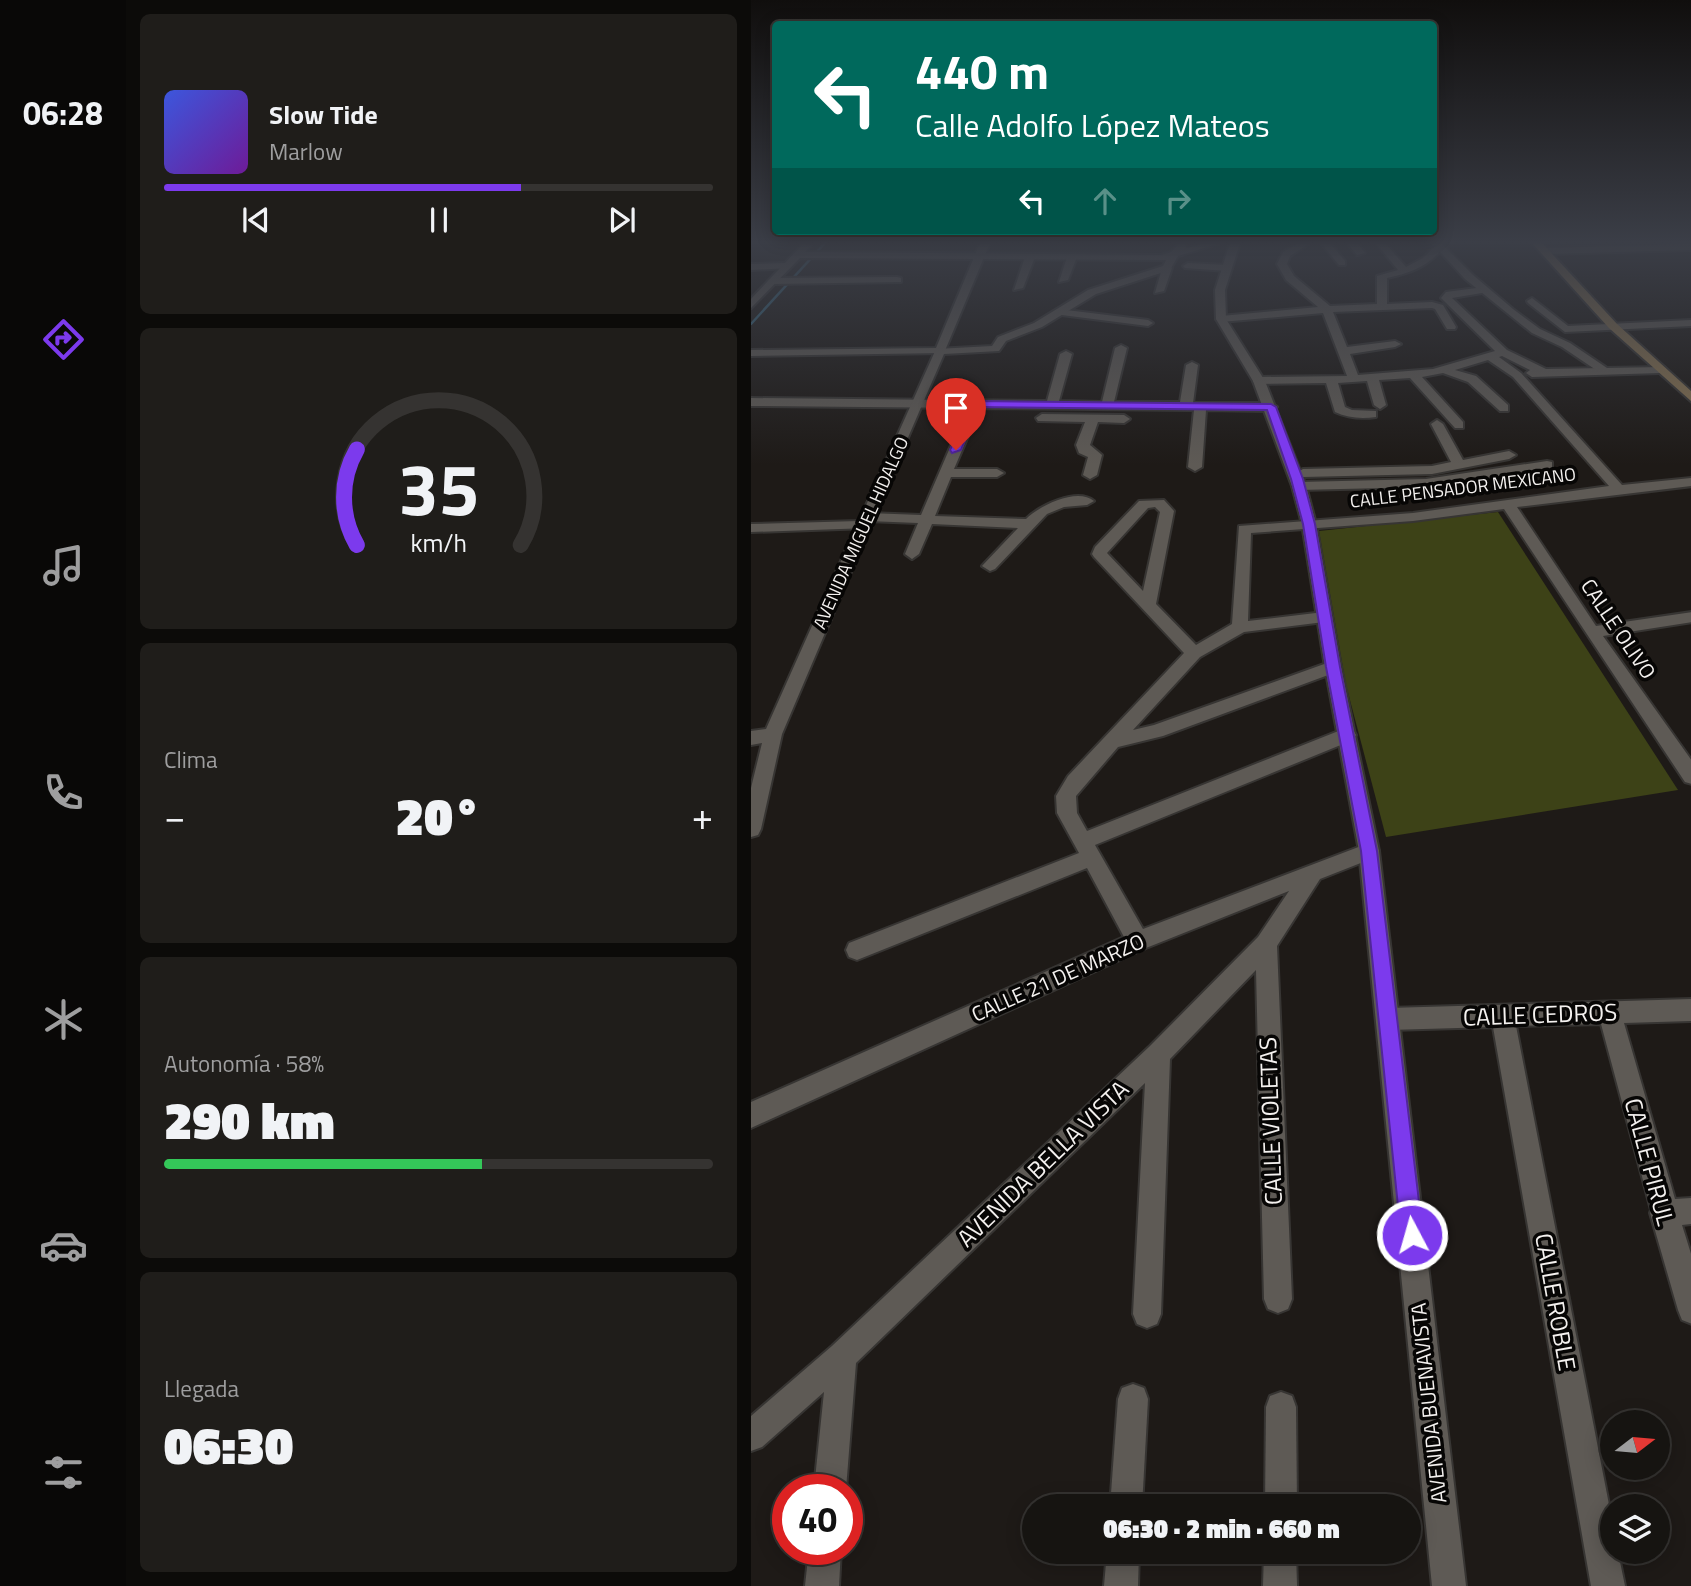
<!DOCTYPE html>
<html lang="es">
<head>
<meta charset="utf-8">
<style>
  body { margin:0; font-family:"Titillium Web",sans-serif; background:#1f1d1a; color:#f1f3f6; height:100vh; display:flex; flex-direction:column; font-size:26px; white-space:nowrap }
  * { box-sizing:border-box; margin:0 }
  p { font-size:23px; color:#9e9e9f }
  .icon { flex:none; width:38px; height:38px; fill:none; stroke:currentColor; stroke-width:2; stroke-linecap:round; stroke-linejoin:round }
  .map { position:relative; flex:1; overflow:hidden }
  .sheet { display:flex; flex-direction:column; gap:14px; padding:14px; background:#0c0b09; width:625px }
  .sheet>* { flex:none }
  .top-card { position:absolute; left:21px; top:21px; width:665px; height:214px; border-radius:7px; box-shadow:0 4px 18px #0003,0 0 0 2px #353331; background:#00695c; color:#fff; overflow:hidden }
  .needle { width:46px; rotate:74deg }
  .controls { position:absolute; left:849px; top:1410px; display:grid; gap:14px }
  .controls a { display:grid; place-items:center; width:70px; height:70px; border-radius:50%; background:#161411; box-shadow:0 4px 18px #0003,0 0 0 2px #353331; font-size:35px }
  .speed { position:absolute; left:21px; top:1474px; display:flex; gap:14px; font-size:35px; font-weight:700; text-align:center }
  .speed>* { display:grid; place-content:center; width:91px; height:91px; border-radius:50%; background:#161411; box-shadow:0 4px 18px #0003,0 0 0 2px #353331; line-height:1 }
  .speed .limit { border:10px solid #d22; background:#fff; color:#111 }
  .pin { position:absolute; display:grid; place-items:center; width:60px; height:60px; color:#fff; margin:-72px -30px; border-radius:50% 50% 50% 0; rotate:-45deg; box-shadow:0 0 7px #0007 }
  .pin .icon { rotate:45deg }
  .me { position:absolute; width:77px; margin:-38px; rotate:354deg; stroke-linejoin:round; filter:drop-shadow(0 0 5px #0008) }
  .turn { display:flex; align-items:center; gap:24px; height:147px; padding:0 28px; font-size:32px }
  .turn .icon { width:91px; height:91px; stroke-width:2.5 }
  .turn b { display:block; font-size:49px; line-height:60px }
  .lanes { display:flex; align-items:center; height:66px; padding:0 28px; background:#0003; justify-content:center; gap:35px; direction:ltr }
  .lanes .off { opacity:.35 }
  .big { font-size:52px; font-weight:800; line-height:1.1 }
  .sheet .card { flex:1; display:flex; flex-direction:column; justify-content:center; gap:10px; min-width:0; padding:0 24px; border-radius:10px; background:#1f1d1a }
  .sheet .dial { align-items:center; gap:0 }
  .dial svg { height:182px; overflow:visible; fill:none; stroke:#353331; stroke-width:7; stroke-linecap:round; text-anchor:middle }
  .dial text { fill:#f1f3f6; stroke:none }
  .song { display:flex; align-items:center; gap:21px }
  .cover { width:84px; height:84px; border-radius:10px; background:linear-gradient(135deg,hsl(230 70% 55%),hsl(280 70% 35%)) }
  .played { height:7px; border-radius:4px; background:linear-gradient(90deg,#7c3aed 65%,#353331 65%) }
  .keys { display:flex; justify-content:space-around; direction:ltr }
  .heat { display:flex; justify-content:space-between; align-items:center; font-size:38px; direction:ltr }
  .charge { height:10px; border-radius:5px; background:linear-gradient(90deg,#34c759 58%,#353331 0) }
  .trip { position:absolute; left:271px; top:1494px; width:399px; height:70px; border-radius:35px; background:#161411; box-shadow:0 4px 18px #0003,0 0 0 2px #353331; font-weight:800; line-height:70px; text-align:center }
  main { display:flex; flex:1; min-height:0 }
  .dock { display:flex; flex-direction:column; width:126px; justify-content:space-around; align-items:center; background:#090807; color:#9e9e9f }
  .dock .icon { width:49px; height:49px }
  .dock .active { color:#7c3aed }
  .dock b { font-size:32px; color:#f1f3f6 }
  .map>svg:first-child { display:block }
  .green { fill:#3d4217 }
  .lines { fill:none; stroke-linecap:round; stroke-linejoin:round }
  .stream { stroke:#386d87; stroke-width:2.5 }
  .minor-casing { stroke:#373533; stroke-width:4 }
  .tertiary-casing { stroke:#373533; stroke-width:4 }
  .secondary-casing { stroke:#373533; stroke-width:4 }
  .minor { fill:#5e5a55; fill-rule:evenodd }
  .tertiary { fill:#5e5a55; fill-rule:evenodd }
  .secondary { fill:#847050; fill-rule:evenodd }
  .route { fill:#7c3aed; stroke:#51269a; stroke-width:2 }
  .labels { text-anchor:middle; stroke-width:7; stroke-linejoin:round; paint-order:stroke }
  .far-street-label { font-size:18px; fill:#f4f1ef; stroke:#070605 }
  .street-label { font-size:21px; fill:#f4f1ef; stroke:#070605 }
  .near-street-label { font-size:24px; fill:#f4f1ef; stroke:#070605 }
</style>
</head>
<body>
<main>
<nav class="dock">
<b>06:28</b>
<svg class="icon active" aria-label="directions" viewBox="0 0 24 24"><path d="M12 3l9 9-9 9-9-9zM9 14v-3h6M13 9l2 2-2 2"/></svg>
<svg class="icon" aria-label="music" viewBox="0 0 24 24"><path d="M9 18V5l10-2v13"/><circle cx="6" cy="18" r="3"/><circle cx="16" cy="16" r="3"/></svg>
<svg class="icon" aria-label="phone" viewBox="0 0 24 24"><path d="M5 4h4l2 5-3 2q2 4 5 5l2-3 5 2v4C11 20 4 13 5 4z"/></svg>
<svg class="icon" aria-label="climate" viewBox="0 0 24 24"><path d="M12 3v18M4 7l16 10M4 17L20 7"/></svg>
<svg class="icon" aria-label="car" viewBox="0 0 24 24"><path d="M5 17H2v-5l4-1 3-4h7l3 4 3 1v5h-3M9 17h6M6 11h13"/><circle cx="7" cy="17" r="2"/><circle cx="17" cy="17" r="2"/></svg>
<svg class="icon" aria-label="filters" viewBox="0 0 24 24"><path d="M4 7h16M4 17h16"/><circle cx="9" cy="7" r="2"/><circle cx="15" cy="17" r="2"/></svg>
</nav>
<section class="sheet">
<div class="card">
<div class="song"><i class="cover"></i><div><b>Slow Tide</b><p>Marlow</p></div></div>
<div class="played"></div>
<div class="keys"><svg class="icon" aria-label="previous" viewBox="0 0 24 24"><path d="M18 5L8 12l10 7zM5 5v14"/></svg><svg class="icon" aria-label="pause" viewBox="0 0 24 24"><path d="M8 5v14M16 5v14"/></svg><svg class="icon" aria-label="next" viewBox="0 0 24 24"><path d="M6 5l10 7-10 7zM19 5v14"/></svg></div>
</div>
<div class="card dial"><svg viewBox="0 0 100 80">
<path d="M14 69A42 42 0 1 1 86 69"/>
<path d="M14 69A42 42 0 0 1 14 27" stroke="#7c3aed"/>
<text x="50" y="56" font-size="32" font-weight="700">35</text>
<text x="50" y="72" font-size="11">km/h</text>
</svg></div>
<div class="card"><p>Clima</p>
<div class="heat"><a>−</a><b class="big">20°</b><a>+</a></div>
</div>
<div class="card"><p>Autonomía · 58%</p><b class="big">290 km</b><div class="charge"></div></div>
<div class="card"><p>Llegada</p><b class="big">06:30</b></div>
</section>
<div class="map">
<svg width="941" height="1586" viewBox="0 0 941 1586">
  <rect width="100%" height="100%" fill="#1e1a17"/>
  <polygon class="green" points="747,512 927,790 635,837 595,685 568,531"/>
  <g class="lines">
    <polyline class="stream" points="0,324 74,243"/>
    <g class="minor-casing">
      <g id="minor">
        <polygon points="229,243 239,243 193,353 0,356 0,350 185,348"/>
        <polygon points="426,243 434,243 435,248 426,256 420,256 418,254 425,247"/>
        <path d="M548 243H559L539 256 536 264 543 276 579 306 626 304V276L647 270 625 243H634L655 267 672 258 685 245 693 247C677 267 659 273 636 278V304L681 302 692 305 705 327 704 329H696L684 309 681 308 582 312 596 347 644 341 650 344 644 347 599 354 607 375 682 369 744 351 690 298 695 292 733 287 737 288V292L701 298 756 350 795 369 913 367 915 369 909 373 781 377 775 373 779 370 751 356 748 357 770 373 871 485 941 478V486L766 507 845 626 941 612V622L852 636 941 761V784L934 782 753 509 662 521 500 533 497 621 573 612 581 617 573 622 493 632 449 657 382 730 403 725 576 663H588L590 667 588 671 412 736 367 747 325 796 326 813 336 831 590 730H602L605 735 602 740 344 845 392 929 618 843 625 845 628 851 625 857 569 879 526 946 541 1299 537 1309 527 1313 517 1309 513 1299 505 970 419 1059 410 1314 406 1324 396 1328 386 1324 382 1314 394 1083 105 1363 95 1489H63L73 1392 11 1447 0 1451V1416L81 1346 399 1046 507 937 538 891 395 948 0 1128V1102L373 937 336 868 106 960 98 957 95 950 98 943 328 853 306 813 305 796 317 776 433 653 343 557 341 554 344 547 388 501 413 500 423 511 405 604 445 645 481 624 488 526 662 513 858 486 762 377 737 360 704 370 725 376 757 405V411H749L717 382 692 373 671 377 712 422V428H704L659 378 628 380 635 405 629 409 623 405 616 381 587 383 594 407 601 410 625 411V417C610 419 597 418 584 412L575 383 504 384 502 381 508 377 596 376 572 313 470 322 465 319 470 316 567 307 535 280 526 264 532 252ZM404 507 409 512 392 591 356 553 397 508Z"/>
        <polygon points="570,243 579,243 594,261 594,265 588,265"/>
        <polygon points="596,243 606,243 614,253 606,255"/>
        <polygon points="941,244 941,250 794,254 789,251 794,248"/>
        <polygon points="279,254 284,257 272,288 263,290 274,257"/>
        <polygon points="321,254 326,257 317,280 308,282 316,257"/>
        <polygon points="35,263 38,264 38,268 0,270 0,264"/>
        <polygon points="437,263 476,265 481,268 476,271 434,268 432,266"/>
        <polygon points="416,265 421,268 413,291 404,293 411,268"/>
        <polygon points="146,277 150,278 150,282 22,284 17,281 22,278"/>
        <polygon points="781,298 817,326 941,320 941,326 814,332 777,303 776,301"/>
        <polygon points="307,309 397,320 402,323 397,326 303,314 302,312"/>
        <path d="M370 345 376 348 363 402H429L435 365 441 362 447 365 442 403H520L526 407 520 411 455 410 451 467 444 471 437 467 443 410 229 408 203 469H246L253 473 246 477H200L184 516 275 519C288 506 326 487 343 501L336 505 313 507 296 514 244 569 239 571 231 566 267 528 181 524 168 554 161 559 154 554 167 523 117 521 110 517 117 513 170 515 216 408 0 406V398L296 401 309 354 315 351 321 354 308 401 351 402 364 348Z"/>
        <polygon points="291,414 373,415 379,419 373,423 347,422 339,445 351,455 346,475 339,479 332,475 337,457 328,453 325,445 334,422 287,421 285,418"/>
        <polygon points="686,420 692,424 712,460 758,451 765,455 758,459 681,474 552,477 545,473 552,469 681,466 700,462 680,424"/>
        <polygon points="796,461 801,462 801,468 675,487 548,490 541,486 548,482 675,479"/>
        <polygon points="113,521 120,525 31,734 10,829 7,835 0,837 0,788 11,743 0,745 0,731 15,729 106,525"/>
        <polygon points="941,999 941,1021 873,1023 924,1199 941,1198 941,1224 931,1225 941,1257 941,1324 931,1320 927,1310 899,1213 900,1210 850,1024 765,1026 861,1520 861,1552 867,1552 874,1586 840,1586 742,1027 638,1030 630,1027 626,1019 630,1011 638,1008"/>
        <polygon points="382,1384 393,1388 397,1399 391,1507 359,1507 367,1399 371,1388"/>
        <polygon points="530,1392 541,1396 545,1407 546,1507 514,1507 515,1407 519,1396"/>
        <polygon points="58,1549 90,1549 88,1586 54,1586"/>
        <polygon points="356,1552 388,1552 387,1586 353,1586"/>
        <polygon points="513,1552 545,1552 546,1586 512,1586"/>
      </g>
    </g>
    <g class="tertiary-casing">
      <g id="tertiary">
        <polygon points="455,243 469,243 427,256 419,270 345,294 291,327 255,341 248,351 193,354 118,528 0,532 0,524 108,521 185,349 241,346 247,337 283,323 337,290 412,266 415,260 49,258 0,308 0,299 52,244 60,246 54,252 410,255"/>
        <polygon points="479,243 489,243 474,290 475,319 514,381 555,486 565,524 590,667 628,851 715,1586 681,1586 608,851 574,667 551,524 541,486 502,381 465,319 464,290"/>
        <polygon points="681,243 690,243 722,275 762,309 789,329 819,343 856,368 856,372 848,372 811,347 781,333 714,279"/>
      </g>
    </g>
    <g class="secondary-casing">
      <polygon id="secondary" points="781,243 791,243 866,324 941,392 941,402 858,328"/>
    </g>
    <use href="#minor" class="minor"/>
    <use href="#tertiary" class="tertiary"/>
    <use href="#secondary" class="secondary"/>
  </g>
  <linearGradient id="sky" x2="0" y2="1"><stop stop-color="#100e0d"/><stop offset="0.52" stop-color="#3b3e47"/><stop offset="1" stop-color="#3b3e47" stop-opacity="0"/></linearGradient>
  <rect width="941" height="465" fill="url(#sky)"/>
  <polygon class="route" points="224,401 520,404 525,407 552,479 564,524 589,667 626,851 672,1235 669,1243 661,1246 653,1243 650,1235 610,851 575,667 552,524 540,479 516,410 228,407 210,450 201,453 199,450 219,404"/>
  <g class="labels">
    <g class="far-street-label">
      <text transform="translate(712 488) rotate(-7)" y="6">CALLE PENSADOR MEXICANO</text>
      <text transform="translate(110 533) rotate(-66)" y="6">AVENIDA MIGUEL HIDALGO</text>
    </g>
    <g class="street-label">
      <text transform="translate(867 629) rotate(56)" y="7">CALLE OLIVO</text>
      <text transform="translate(307 978) rotate(-24)" y="7">CALLE 21 DE MARZO</text>
      <text transform="translate(678 1403) rotate(-96)" y="7">AVENIDA BUENAVISTA</text>
    </g>
    <g class="near-street-label">
      <text transform="translate(789 1015) rotate(-2)" y="8">CALLE CEDROS</text>
      <text transform="translate(520 1121) rotate(-92)" y="8">CALLE VIOLETAS</text>
      <text transform="translate(898 1162) rotate(75)" y="8">CALLE PIRUL</text>
      <text transform="translate(292 1164) rotate(-44)" y="8">AVENIDA BELLA VISTA</text>
      <text transform="translate(804 1302) rotate(80)" y="8">CALLE ROBLE</text>
    </g>
  </g>
</svg>
<div class="controls">
<a><svg class="needle" viewBox="-14 -14 28 28"><path d="M0-13l5 13h-10z" fill="#e53935"/><path d="M0 13l5-13h-10z" fill="#9e9e9f"/></svg></a>
<a><svg class="icon" aria-label="layers" viewBox="0 0 24 24"><path d="M12 4l9 5-9 5-9-5zM3 14l9 5 9-5"/></svg></a>
</div>
<div class="speed"><div class="limit">40</div></div>
<div class="pin" style="left:205px;top:450px;background:#d93025"><svg class="icon" aria-label="arrive" viewBox="0 0 24 24"><path d="M6 21V4h12l-3 4 3 4H6"/></svg></div>
<svg class="me" style="left:661px;top:1235px" viewBox="-20 -20 40 40"><circle r="17" fill="#7c3aed" stroke="#fff" stroke-width="3"/><path d="M0-11L8 9 0 5-8 9z" fill="#fff"/></svg>
<div class="trip">06:30 · 2 min · 660 m</div>
<div class="top-card">
<div class="turn"><svg class="icon" aria-label="left" viewBox="0 0 24 24"><path d="M17 20v-9H6M10 6l-5 5 5 5"/></svg><div><b>440 m</b>Calle Adolfo López Mateos</div></div>
<div class="lanes"><svg class="icon" aria-label="left" viewBox="0 0 24 24"><path d="M17 20v-9H6M10 6l-5 5 5 5"/></svg><svg class="icon off" aria-label="ahead" viewBox="0 0 24 24"><path d="M12 20V5M6 11l6-6 6 6"/></svg><svg class="icon off" aria-label="right" viewBox="0 0 24 24"><path d="M7 20v-9h11M14 6l5 5-5 5"/></svg></div>
</div>
</div>
</main>
</body>
</html>
